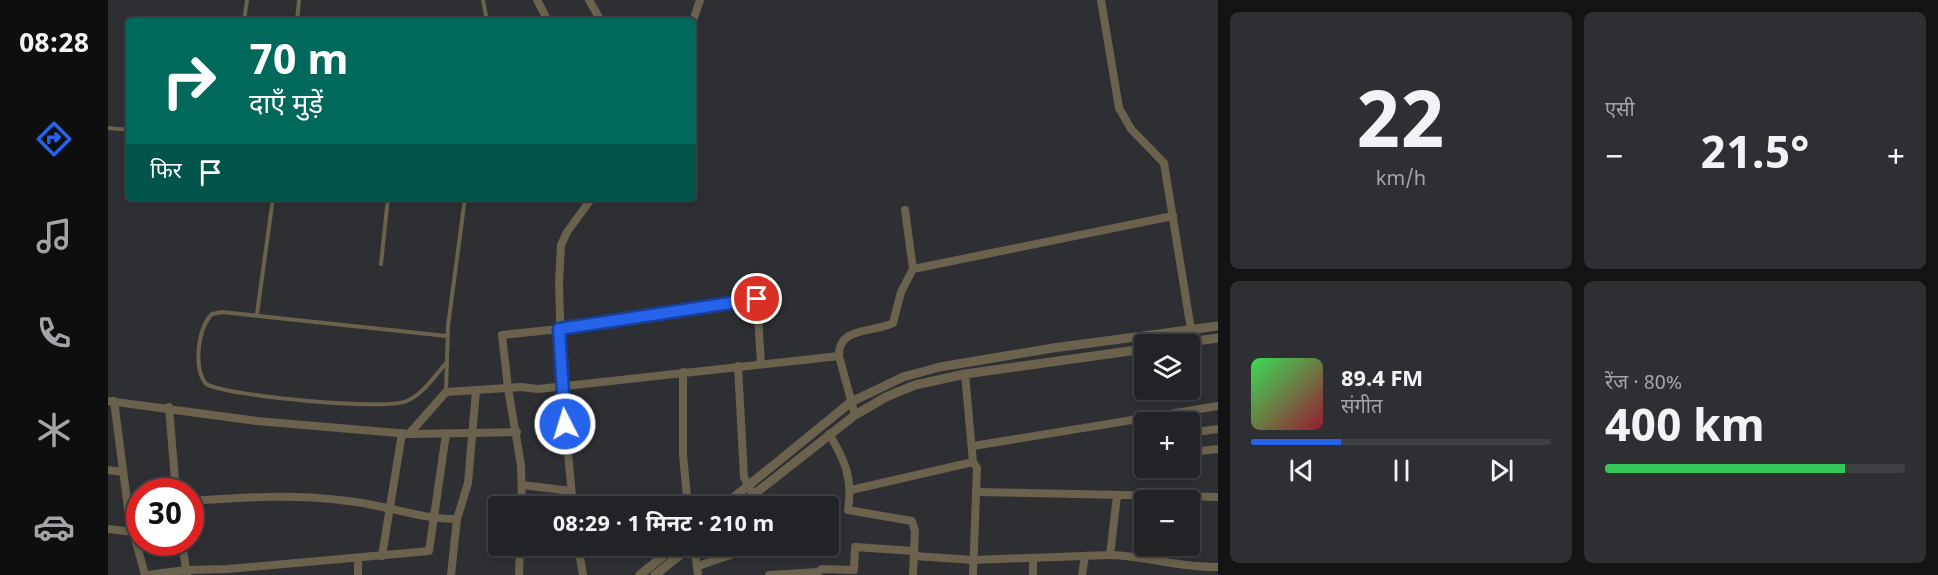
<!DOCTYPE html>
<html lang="hi">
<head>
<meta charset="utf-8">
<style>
  body { margin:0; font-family:Georgia,"Noto Sans Devanagari",serif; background:#2e2f32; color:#f1f3f6; height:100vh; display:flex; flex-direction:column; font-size:22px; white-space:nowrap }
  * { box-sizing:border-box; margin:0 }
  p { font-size:20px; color:#a2a4a7 }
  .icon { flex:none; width:33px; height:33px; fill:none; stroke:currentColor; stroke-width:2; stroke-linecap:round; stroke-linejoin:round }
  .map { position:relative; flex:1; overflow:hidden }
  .drawer { display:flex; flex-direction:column; gap:12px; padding:12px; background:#131315; width:720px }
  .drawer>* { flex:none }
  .banner { position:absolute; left:18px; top:18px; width:570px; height:183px; border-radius:6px; box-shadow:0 3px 9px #0003,0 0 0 2px #3f4043; background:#00695c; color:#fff; overflow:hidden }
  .fabs { position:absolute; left:1026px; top:334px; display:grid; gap:12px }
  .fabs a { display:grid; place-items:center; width:66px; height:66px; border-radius:6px; background:#222326; box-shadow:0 3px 9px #0003,0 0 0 2px #3f4043; font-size:30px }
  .speed { position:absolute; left:18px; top:478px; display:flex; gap:12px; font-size:30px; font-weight:700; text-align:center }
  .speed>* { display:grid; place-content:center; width:78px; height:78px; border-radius:50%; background:#222326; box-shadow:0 3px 9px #0003,0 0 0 2px #3f4043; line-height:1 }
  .speed .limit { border:9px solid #d22; background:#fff; color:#111 }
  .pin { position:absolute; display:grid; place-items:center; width:51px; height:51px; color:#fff; margin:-26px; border:3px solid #fff; border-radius:50%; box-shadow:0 2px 6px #0007 }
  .me { position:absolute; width:66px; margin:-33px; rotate:355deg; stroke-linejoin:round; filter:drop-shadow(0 0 4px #0008) }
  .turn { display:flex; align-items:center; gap:21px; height:126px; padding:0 24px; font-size:27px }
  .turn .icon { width:78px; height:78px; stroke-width:2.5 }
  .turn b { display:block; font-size:42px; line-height:51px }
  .then { display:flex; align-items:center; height:57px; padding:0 24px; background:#0003; gap:12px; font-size:22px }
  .big { font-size:45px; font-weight:700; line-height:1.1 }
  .drawer .widget { flex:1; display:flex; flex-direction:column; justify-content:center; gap:9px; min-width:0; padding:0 21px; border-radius:9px; background:#2e2f32 }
  .drawer .dial { align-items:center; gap:0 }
  .dial b { font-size:78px; line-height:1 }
  .song { display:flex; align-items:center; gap:18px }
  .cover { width:72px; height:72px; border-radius:9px; background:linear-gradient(135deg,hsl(130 70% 55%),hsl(350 70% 35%)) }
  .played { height:6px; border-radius:3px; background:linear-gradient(90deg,#2563eb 30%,#3f4043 30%) }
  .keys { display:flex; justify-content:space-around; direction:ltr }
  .heat { display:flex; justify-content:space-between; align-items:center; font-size:33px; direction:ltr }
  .charge { height:9px; border-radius:4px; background:linear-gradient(90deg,#34c759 80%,#3f4043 0) }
  .drawer .tiles { flex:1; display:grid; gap:12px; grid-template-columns:repeat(2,1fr) }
  .trip { position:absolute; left:380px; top:496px; width:351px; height:60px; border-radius:6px; background:#222326; box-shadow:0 3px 9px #0003,0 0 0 2px #3f4043; font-weight:700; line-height:60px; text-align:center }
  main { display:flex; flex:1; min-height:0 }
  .tabs { display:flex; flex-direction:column; width:108px; justify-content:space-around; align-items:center; background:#0e0e0f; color:#a2a4a7 }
  .tabs .icon { width:42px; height:42px }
  .tabs .current { color:#2563eb }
  .tabs b { font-size:27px; color:#f1f3f6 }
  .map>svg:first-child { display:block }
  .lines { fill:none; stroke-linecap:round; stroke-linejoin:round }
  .service { stroke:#6a624d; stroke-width:4 }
  .minor { stroke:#6a624d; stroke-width:8 }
  .tertiary { stroke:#6a624d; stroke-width:9 }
  .route-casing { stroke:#184099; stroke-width:15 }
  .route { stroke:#2563eb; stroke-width:10 }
</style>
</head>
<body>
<main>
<nav class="tabs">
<b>08:28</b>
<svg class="icon current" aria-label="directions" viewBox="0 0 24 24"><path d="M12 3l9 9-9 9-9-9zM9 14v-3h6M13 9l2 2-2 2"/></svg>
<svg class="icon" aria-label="music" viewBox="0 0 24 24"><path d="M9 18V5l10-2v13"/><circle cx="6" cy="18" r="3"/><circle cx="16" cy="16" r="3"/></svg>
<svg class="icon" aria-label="phone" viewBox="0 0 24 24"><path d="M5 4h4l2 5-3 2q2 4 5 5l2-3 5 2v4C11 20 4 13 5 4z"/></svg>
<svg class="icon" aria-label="climate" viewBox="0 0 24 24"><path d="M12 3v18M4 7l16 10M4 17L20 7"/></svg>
<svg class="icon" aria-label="car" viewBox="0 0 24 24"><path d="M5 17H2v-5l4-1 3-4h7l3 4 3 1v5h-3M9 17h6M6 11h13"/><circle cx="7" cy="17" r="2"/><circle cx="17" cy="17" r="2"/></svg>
</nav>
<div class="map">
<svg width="1110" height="575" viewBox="0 0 1110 575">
  <rect width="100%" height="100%" fill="#2d2f32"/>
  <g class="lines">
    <g class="service">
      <polyline points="375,0 379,21"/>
      <polyline points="136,21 139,0"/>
      <polyline points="189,21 191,0"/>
      <polyline points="0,128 21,130"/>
      <polyline points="273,264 280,198"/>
      <polyline points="149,314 165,198"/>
      <path d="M338 363C327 376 315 394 299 401 277 411 119 396 98 384 85 368 90 328 104 314L114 312 339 336"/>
      <polyline points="338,392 340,326 357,198"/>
    </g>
    <g class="minor">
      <polyline points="429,0 440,21"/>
      <polyline points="481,0 493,21"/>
      <polyline points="993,0 1011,108 1023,129 1056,163 1085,342"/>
      <polyline points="585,21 592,0"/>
      <polyline points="797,210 805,269"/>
      <path d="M731 356C730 326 766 333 785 323L793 292 805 269 1065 216"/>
      <polyline points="630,366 636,477 645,495"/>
      <polyline points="575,372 575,455 580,507"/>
      <polyline points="857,374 865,462"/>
      <polyline points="0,401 149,421 301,434 338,392 413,387 430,389 731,356 747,415"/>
      <polyline points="6,401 21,516 37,575"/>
      <polyline points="61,407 68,492"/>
      <polyline points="1082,433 1110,429"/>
      <polyline points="301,434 409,432"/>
      <path d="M721 434C737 460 745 479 740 510L804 521 807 531 805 575"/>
      <polyline points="865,446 1110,406"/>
      <polyline points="1082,452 1110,449"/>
      <polyline points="0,470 15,472"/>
      <polyline points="414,485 463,491"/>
      <polyline points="743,490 865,462 869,468 865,575"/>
      <polyline points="868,492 1110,497"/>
      <path d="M82 501C136 497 187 494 240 501 278 505 311 519 349 519"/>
      <polyline points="20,507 32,506"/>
      <polyline points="414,507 413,465 400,388 394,335 451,329 649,299 653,364"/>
      <polyline points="465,507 454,387 451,282 453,245 459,232 484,198"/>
      <polyline points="563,507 579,503"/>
      <polyline points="0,529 25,532"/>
      <polyline points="74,543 79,575"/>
      <polyline points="470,546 475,575"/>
      <polyline points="586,546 590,575"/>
      <path d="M1002 555C1039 556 1073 568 1110 567"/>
      <polyline points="274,556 294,433"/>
      <polyline points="806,556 865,560 1002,555 1009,496"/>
      <polyline points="250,559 250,575"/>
      <polyline points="590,566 649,546"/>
      <polyline points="39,575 78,570 120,569 321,551 338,434"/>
      <polyline points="343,575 349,519 360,483 368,391"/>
      <polyline points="411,575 412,546"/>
      <polyline points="661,575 710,572 714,569 746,570 747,547 806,551"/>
      <polyline points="925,575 925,558"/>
      <polyline points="974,575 977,556"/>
    </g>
    <g class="tertiary">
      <polyline points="1062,345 1110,338"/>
      <polyline points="614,507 743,402 795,377 832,367 945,348 1110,326"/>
      <polyline points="630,507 747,415 778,397 807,385 857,374 1036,349"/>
      <polyline points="532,575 567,546"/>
      <polyline points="547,575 583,546"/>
    </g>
  </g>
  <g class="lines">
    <g class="route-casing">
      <polyline id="route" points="457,424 451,329 649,299"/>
    </g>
    <use href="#route" class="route"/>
  </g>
</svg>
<div class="fabs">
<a><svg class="icon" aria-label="layers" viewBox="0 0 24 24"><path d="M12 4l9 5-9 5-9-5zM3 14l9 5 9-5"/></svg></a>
<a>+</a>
<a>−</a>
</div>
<div class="speed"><div class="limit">30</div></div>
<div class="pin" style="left:649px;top:299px;background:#d93025"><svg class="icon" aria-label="arrive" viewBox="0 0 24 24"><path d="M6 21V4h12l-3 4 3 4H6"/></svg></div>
<svg class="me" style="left:457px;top:424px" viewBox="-20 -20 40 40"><circle r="17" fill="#2563eb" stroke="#fff" stroke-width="3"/><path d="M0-11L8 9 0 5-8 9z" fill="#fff"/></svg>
<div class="trip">08:29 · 1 मिनट · 210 m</div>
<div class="banner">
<div class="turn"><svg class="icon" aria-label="right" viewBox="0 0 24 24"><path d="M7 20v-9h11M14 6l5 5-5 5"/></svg><div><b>70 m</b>दाएँ मुड़ें</div></div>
<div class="then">फिर<svg class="icon" aria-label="arrive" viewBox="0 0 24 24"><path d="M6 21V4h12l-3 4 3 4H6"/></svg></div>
</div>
</div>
<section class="drawer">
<div class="tiles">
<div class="widget dial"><b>22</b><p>km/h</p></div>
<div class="widget"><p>एसी</p>
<div class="heat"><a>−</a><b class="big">21.5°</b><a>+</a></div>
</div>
<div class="widget">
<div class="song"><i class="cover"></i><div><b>89.4 FM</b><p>संगीत</p></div></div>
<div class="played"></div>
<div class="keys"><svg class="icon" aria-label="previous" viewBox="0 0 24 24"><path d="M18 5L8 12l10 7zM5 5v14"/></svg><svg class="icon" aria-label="pause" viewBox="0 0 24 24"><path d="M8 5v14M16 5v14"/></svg><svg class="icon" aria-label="next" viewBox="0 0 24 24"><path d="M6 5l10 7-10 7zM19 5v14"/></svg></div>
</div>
<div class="widget"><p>रेंज · 80%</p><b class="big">400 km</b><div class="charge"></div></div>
</div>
</section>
</main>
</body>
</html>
